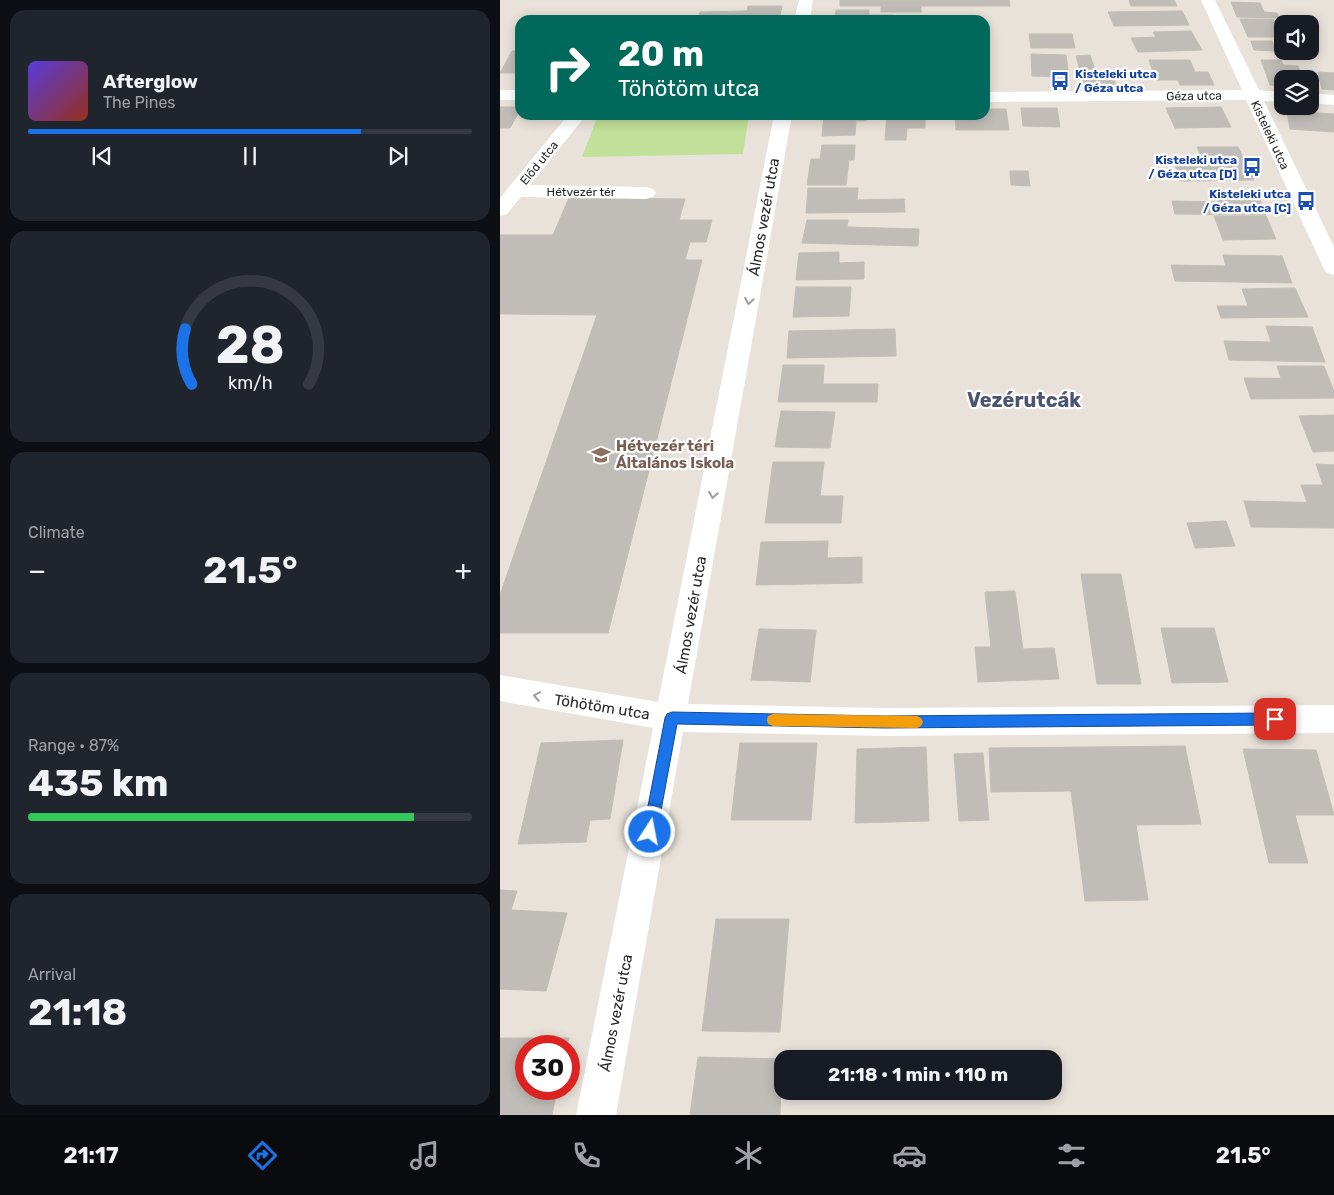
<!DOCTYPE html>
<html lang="en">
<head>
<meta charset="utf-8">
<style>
  body { margin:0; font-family:Rubik,sans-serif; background:#20242c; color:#f1f3f6; height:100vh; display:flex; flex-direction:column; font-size:19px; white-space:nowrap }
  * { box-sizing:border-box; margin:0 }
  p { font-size:16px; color:#9ea1a6 }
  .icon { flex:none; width:28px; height:28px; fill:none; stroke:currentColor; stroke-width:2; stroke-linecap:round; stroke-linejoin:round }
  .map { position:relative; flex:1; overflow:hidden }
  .drawer { display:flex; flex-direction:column; gap:10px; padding:10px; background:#0d0f14; width:500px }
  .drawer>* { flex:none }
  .top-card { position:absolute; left:15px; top:15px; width:475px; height:105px; border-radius:15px; box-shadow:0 2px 12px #0003; background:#00695c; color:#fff; overflow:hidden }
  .fabs { position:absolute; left:774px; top:15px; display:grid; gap:10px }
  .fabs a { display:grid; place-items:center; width:45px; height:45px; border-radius:10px; background:#171b24; box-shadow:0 2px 12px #0003; font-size:25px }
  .speed { position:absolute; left:15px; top:1035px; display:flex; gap:10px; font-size:25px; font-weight:700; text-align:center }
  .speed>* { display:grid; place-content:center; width:65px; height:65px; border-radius:50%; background:#171b24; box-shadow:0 2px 12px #0003; line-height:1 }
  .speed .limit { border:8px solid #d22; background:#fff; color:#111 }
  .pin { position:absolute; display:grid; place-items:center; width:42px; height:42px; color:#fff; margin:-21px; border-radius:10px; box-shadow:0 2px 8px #0006 }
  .me { position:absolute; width:55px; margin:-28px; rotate:11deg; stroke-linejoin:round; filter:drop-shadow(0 0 4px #0008) }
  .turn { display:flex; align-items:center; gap:18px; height:105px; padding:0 20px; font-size:22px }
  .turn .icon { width:65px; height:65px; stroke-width:2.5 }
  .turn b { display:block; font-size:35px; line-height:42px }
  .big { font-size:38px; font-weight:700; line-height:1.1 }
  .drawer .tile { flex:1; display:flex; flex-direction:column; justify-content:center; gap:8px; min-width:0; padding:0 18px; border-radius:15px; background:#20242c }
  .drawer .dial { align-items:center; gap:0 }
  .dial svg { height:130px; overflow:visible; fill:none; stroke:#363941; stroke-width:7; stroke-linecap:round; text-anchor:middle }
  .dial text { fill:#f1f3f6; stroke:none }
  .song { display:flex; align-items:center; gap:15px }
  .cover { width:60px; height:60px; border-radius:8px; background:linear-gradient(135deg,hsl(250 70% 55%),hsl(10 70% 35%)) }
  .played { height:5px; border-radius:2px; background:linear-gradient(90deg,#1a73e8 75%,#363941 75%) }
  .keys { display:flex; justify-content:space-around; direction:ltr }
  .heat { display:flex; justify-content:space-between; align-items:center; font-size:28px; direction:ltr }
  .charge { height:8px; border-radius:4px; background:linear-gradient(90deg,#34c759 87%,#363941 0) }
  .trip { position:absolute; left:274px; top:1050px; width:288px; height:50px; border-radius:15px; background:#171b24; box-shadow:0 2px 12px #0003; font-weight:700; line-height:50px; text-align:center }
  .menu { display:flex; height:80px; justify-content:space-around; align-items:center; background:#090b0e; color:#9ea1a6 }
  .menu .icon { width:35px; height:35px }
  .menu .current { color:#1a73e8 }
  .menu b { font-size:22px; color:#f1f3f6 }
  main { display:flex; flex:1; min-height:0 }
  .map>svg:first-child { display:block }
  .pitch { fill:#c1e099 }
  .building { fill:#c0bcb7; stroke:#c3beb4 }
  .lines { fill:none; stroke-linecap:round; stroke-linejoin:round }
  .minor { fill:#fff; fill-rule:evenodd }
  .oneway { stroke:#9e9e9e }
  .route { fill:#1a73e8; stroke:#114b97 }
  .slow { fill:#f59e0b }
  .labels { text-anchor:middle; stroke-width:4.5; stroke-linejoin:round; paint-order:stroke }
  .far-transit-label { font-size:12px; font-weight:bold; fill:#164399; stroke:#fff; text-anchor:end }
  .far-street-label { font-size:12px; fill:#272727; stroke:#fff }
  .street-label { font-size:15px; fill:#272727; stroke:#fff }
  .education-label { font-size:15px; font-weight:bold; fill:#785e54; stroke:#fff; text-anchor:start }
  .district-label { font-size:20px; font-weight:bold; fill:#4d5472; stroke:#fff }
</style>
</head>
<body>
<main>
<section class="drawer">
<div class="tile">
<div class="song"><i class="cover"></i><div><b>Afterglow</b><p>The Pines</p></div></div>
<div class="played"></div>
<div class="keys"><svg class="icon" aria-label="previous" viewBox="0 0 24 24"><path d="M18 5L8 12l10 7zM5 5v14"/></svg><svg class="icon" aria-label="pause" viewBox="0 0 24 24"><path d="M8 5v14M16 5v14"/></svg><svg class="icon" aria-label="next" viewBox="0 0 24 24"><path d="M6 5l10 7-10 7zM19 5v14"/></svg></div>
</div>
<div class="tile dial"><svg viewBox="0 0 100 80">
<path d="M14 69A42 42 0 1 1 86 69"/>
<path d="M14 69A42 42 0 0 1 10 35" stroke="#1a73e8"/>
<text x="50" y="56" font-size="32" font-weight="700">28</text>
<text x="50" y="72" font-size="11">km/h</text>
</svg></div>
<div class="tile"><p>Climate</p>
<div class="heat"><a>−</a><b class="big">21.5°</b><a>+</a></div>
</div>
<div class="tile"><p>Range · 87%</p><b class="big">435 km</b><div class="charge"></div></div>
<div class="tile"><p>Arrival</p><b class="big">21:18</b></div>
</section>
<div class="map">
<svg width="834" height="1115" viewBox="0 0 834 1115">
  <rect width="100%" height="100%" fill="#e8e2da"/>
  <polygon class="pitch" points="98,115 249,115 243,154 82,157"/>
  <g class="building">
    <polygon points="340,0 509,0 510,6 340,6"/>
    <polygon points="629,0 674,0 677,6 631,6"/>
    <polygon points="731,2 760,3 764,12 777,13 779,18 737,17"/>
    <polygon points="248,6 282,6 279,20 197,20 200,12 247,11"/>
    <rect x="381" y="6" width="40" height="6"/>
    <polygon points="336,10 369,10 369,15 393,15 392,18 426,18 426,20 335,20"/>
    <polygon points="682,11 689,25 614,26 608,12"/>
    <polygon points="740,19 773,19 782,37 748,37"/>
    <polygon points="691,31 702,50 638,52 631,38 656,37 653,32"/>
    <polygon points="529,34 572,34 575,48 531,48"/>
    <polygon points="751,41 772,41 776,51 754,50"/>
    <polygon points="12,51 20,51 20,73 0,73"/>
    <polygon points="531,54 566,55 569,77 532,76"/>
    <polygon points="590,55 596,73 612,73 616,86 584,86 576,56"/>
    <polygon points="649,60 690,60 695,72 708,72 714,85 680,85 678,80 656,80"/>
    <polygon points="761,60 781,60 783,65 798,66 803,79 782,79 782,86 770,85"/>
    <polygon points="818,72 834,73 834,90 822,89"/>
    <polygon points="0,107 20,107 20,110 10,128 0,128"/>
    <polygon points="721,107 731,127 675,128 666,108"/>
    <polygon points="521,108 557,108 560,127 523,126"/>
    <polygon points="485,109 506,109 509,130 456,130 455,115 485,115"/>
    <polygon points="787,111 834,114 834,132 790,129"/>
    <polygon points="324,115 367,115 366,121 356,121 355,135 322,136"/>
    <polygon points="387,115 425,115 425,128 407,128 406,140 385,140"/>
    <polygon points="322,145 355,145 354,160 349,160 346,185 307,185 311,159 320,159"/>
    <polygon points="697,147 738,147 754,180 681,181 674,161 703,161"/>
    <polygon points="510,171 528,171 530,186 511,185"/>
    <polygon points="308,188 358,188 357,200 404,199 405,212 306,213"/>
    <polygon points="715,191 757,192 766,215 675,214 672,201 719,202"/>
    <polygon points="69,198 185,199 179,220 212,220 206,242 190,242 185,260 202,260 108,633 0,633 0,595 97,315 0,314 0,235 53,235"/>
    <polygon points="714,216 766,216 776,239 723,240"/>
    <polygon points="307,220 348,220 347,227 419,229 418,246 302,243"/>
    <polygon points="339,252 339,263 364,262 364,279 296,280 299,253"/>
    <polygon points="723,255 782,256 792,283 675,281 671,265 726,266"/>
    <polygon points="296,287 351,287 349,316 293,317"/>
    <polygon points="795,288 808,317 721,318 717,306 748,306 742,289"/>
    <polygon points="766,326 812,327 825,362 729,360 724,341 771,342"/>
    <polygon points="395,329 396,356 287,358 289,331"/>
    <polygon points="283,365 324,365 323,384 378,384 377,402 278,402"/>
    <polygon points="777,366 824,366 829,379 781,378"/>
    <polygon points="744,378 829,379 834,391 834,398 751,399"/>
    <polygon points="281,411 335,412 330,448 275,447"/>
    <polygon points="834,415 834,451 813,452 799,416"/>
    <polygon points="273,462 324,462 320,496 343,496 341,523 265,523"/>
    <polygon points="816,464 834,465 834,503 807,502 801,485 823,485"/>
    <polygon points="744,501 834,503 834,528 751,527"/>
    <polygon points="726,521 735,546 695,548 687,523"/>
    <polygon points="328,541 327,558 362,557 362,583 256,585 261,542"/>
    <polygon points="581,574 621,574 641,684 597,684"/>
    <polygon points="515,591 523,649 554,648 559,679 478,682 475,647 491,647 485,592"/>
    <polygon points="661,628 714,628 728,682 672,683"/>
    <polygon points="259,629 316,630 310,682 251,680"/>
    <polygon points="123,740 110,819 90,820 86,842 18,844 41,743"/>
    <polygon points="240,743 317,743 311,820 231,820"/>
    <polygon points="685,746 701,824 636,825 648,900 585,901 571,791 491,792 489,748"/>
    <polygon points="426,747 429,821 355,823 357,749"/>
    <polygon points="743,749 816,750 834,815 795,815 808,863 769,863"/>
    <polygon points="483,753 489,820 459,821 454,754"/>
    <polygon points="0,890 17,891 11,910 67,913 46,991 0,989"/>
    <polygon points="216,919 289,919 280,1032 202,1031"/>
    <polygon points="0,1038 69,1038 67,1046 26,1046 26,1089 57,1089 52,1115 0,1115"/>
    <polygon points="198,1057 285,1059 282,1059 280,1115 190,1115"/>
  </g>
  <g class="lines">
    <g class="minor">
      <polygon points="299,0 313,0 310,20 294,20"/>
      <polygon points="701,0 715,0 759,90 782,92 782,102 764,101 834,247 834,275 827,273 824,269 746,100 485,102 485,92 742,90"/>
      <rect x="0" y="90" width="20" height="10"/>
      <polygon points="810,93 834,95 834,105 810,103"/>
      <polygon points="68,115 86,115 30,185 146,187 153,189 156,193 153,197 146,199 21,197 7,214 0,216 0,198"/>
      <polygon points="274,115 292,115 188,704 385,708 834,705 834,733 385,736 183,732 116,1115 76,1115 153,728 0,701 0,675 158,702"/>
    </g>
  </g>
  <defs><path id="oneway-chevron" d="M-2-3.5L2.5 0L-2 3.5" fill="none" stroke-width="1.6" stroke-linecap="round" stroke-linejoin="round" transform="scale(1.25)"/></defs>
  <g class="oneway">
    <use href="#oneway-chevron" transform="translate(249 301) rotate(100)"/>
    <use href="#oneway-chevron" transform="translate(213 495) rotate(100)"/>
    <use href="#oneway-chevron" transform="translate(37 696) rotate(-169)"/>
  </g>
  <polygon class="route" points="172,712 385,716 775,713 780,715 782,719 780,723 775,725 385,728 177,724 157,832 155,836 150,838 145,836 143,832 165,718 167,714"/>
  <polygon class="slow" points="273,714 417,716 421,718 423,722 421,726 417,728 273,726 268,724 267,720 268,716"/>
  <defs>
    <g id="bus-bare" transform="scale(1.5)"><path d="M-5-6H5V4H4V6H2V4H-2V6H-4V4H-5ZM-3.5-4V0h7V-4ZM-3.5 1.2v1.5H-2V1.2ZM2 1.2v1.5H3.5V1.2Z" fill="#1a4fb4" stroke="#fff" stroke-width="2.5" paint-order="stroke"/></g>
    <g id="school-bare" transform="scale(1.5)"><path d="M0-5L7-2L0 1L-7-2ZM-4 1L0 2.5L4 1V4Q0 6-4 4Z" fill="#8d6e63" stroke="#fff" stroke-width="2.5" paint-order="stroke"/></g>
  </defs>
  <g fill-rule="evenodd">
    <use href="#bus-bare" x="560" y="81"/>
    <use href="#bus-bare" x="752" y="167"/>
    <use href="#bus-bare" x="806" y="201"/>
    <use href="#school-bare" x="101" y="455"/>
  </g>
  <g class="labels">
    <g class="far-transit-label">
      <text x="575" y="78" text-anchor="start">Kisteleki utca<tspan x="575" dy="14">/ Géza utca</tspan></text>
      <text x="737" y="164">Kisteleki utca<tspan x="737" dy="14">/ Géza utca [D]</tspan></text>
      <text x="791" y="198">Kisteleki utca<tspan x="791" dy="14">/ Géza utca [C]</tspan></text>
    </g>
    <g class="far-street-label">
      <text transform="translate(694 96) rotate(-1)" y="4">Géza utca</text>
      <text transform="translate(770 135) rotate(65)" y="4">Kisteleki utca</text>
      <text transform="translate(39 163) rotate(-51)" y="4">Előd utca</text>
      <text x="81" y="196">Hétvezér tér</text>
    </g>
    <g class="street-label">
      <text transform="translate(264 217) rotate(-80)" y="5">Álmos vezér utca</text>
      <text transform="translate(191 615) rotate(-80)" y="5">Álmos vezér utca</text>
      <text transform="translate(102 707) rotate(9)" y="5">Töhötöm utca</text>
      <text transform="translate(116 1013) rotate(-79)" y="5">Álmos vezér utca</text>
    </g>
    <g class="education-label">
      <text x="116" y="451">Hétvezér téri<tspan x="116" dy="17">Általános Iskola</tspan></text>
    </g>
    <g class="district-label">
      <text x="524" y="407">Vezérutcák</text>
    </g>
  </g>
</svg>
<div class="fabs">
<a><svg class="icon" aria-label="sound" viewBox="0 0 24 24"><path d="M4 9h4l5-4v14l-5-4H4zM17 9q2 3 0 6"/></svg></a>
<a><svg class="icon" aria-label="layers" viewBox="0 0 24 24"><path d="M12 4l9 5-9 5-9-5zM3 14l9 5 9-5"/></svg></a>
</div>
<div class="speed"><div class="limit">30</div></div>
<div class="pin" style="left:775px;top:719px;background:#d93025"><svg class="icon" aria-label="arrive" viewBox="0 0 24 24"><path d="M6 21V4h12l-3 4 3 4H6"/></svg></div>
<svg class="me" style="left:150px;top:832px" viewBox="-20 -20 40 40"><circle r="17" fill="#1a73e8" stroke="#fff" stroke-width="3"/><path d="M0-11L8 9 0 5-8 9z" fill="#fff"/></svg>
<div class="trip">21:18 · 1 min · 110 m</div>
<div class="top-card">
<div class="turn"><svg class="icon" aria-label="right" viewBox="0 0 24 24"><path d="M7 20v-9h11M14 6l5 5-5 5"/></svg><div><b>20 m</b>Töhötöm utca</div></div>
</div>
</div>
</main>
<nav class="menu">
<b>21:17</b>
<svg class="icon current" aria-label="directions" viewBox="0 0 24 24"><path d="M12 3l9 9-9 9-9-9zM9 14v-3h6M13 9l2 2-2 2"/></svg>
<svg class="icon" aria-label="music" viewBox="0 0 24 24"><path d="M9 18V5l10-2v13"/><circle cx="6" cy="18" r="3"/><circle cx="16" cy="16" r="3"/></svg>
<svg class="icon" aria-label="phone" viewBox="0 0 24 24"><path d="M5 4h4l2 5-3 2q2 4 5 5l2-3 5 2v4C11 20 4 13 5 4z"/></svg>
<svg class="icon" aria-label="climate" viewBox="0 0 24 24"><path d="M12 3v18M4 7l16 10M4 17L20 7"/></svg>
<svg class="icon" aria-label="car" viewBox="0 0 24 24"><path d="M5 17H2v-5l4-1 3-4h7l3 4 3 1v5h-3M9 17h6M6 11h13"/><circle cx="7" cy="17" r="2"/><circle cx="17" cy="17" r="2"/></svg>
<svg class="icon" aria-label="filters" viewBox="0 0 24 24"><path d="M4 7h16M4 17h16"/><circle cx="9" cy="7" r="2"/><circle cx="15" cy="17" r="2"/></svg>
<b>21.5°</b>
</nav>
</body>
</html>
